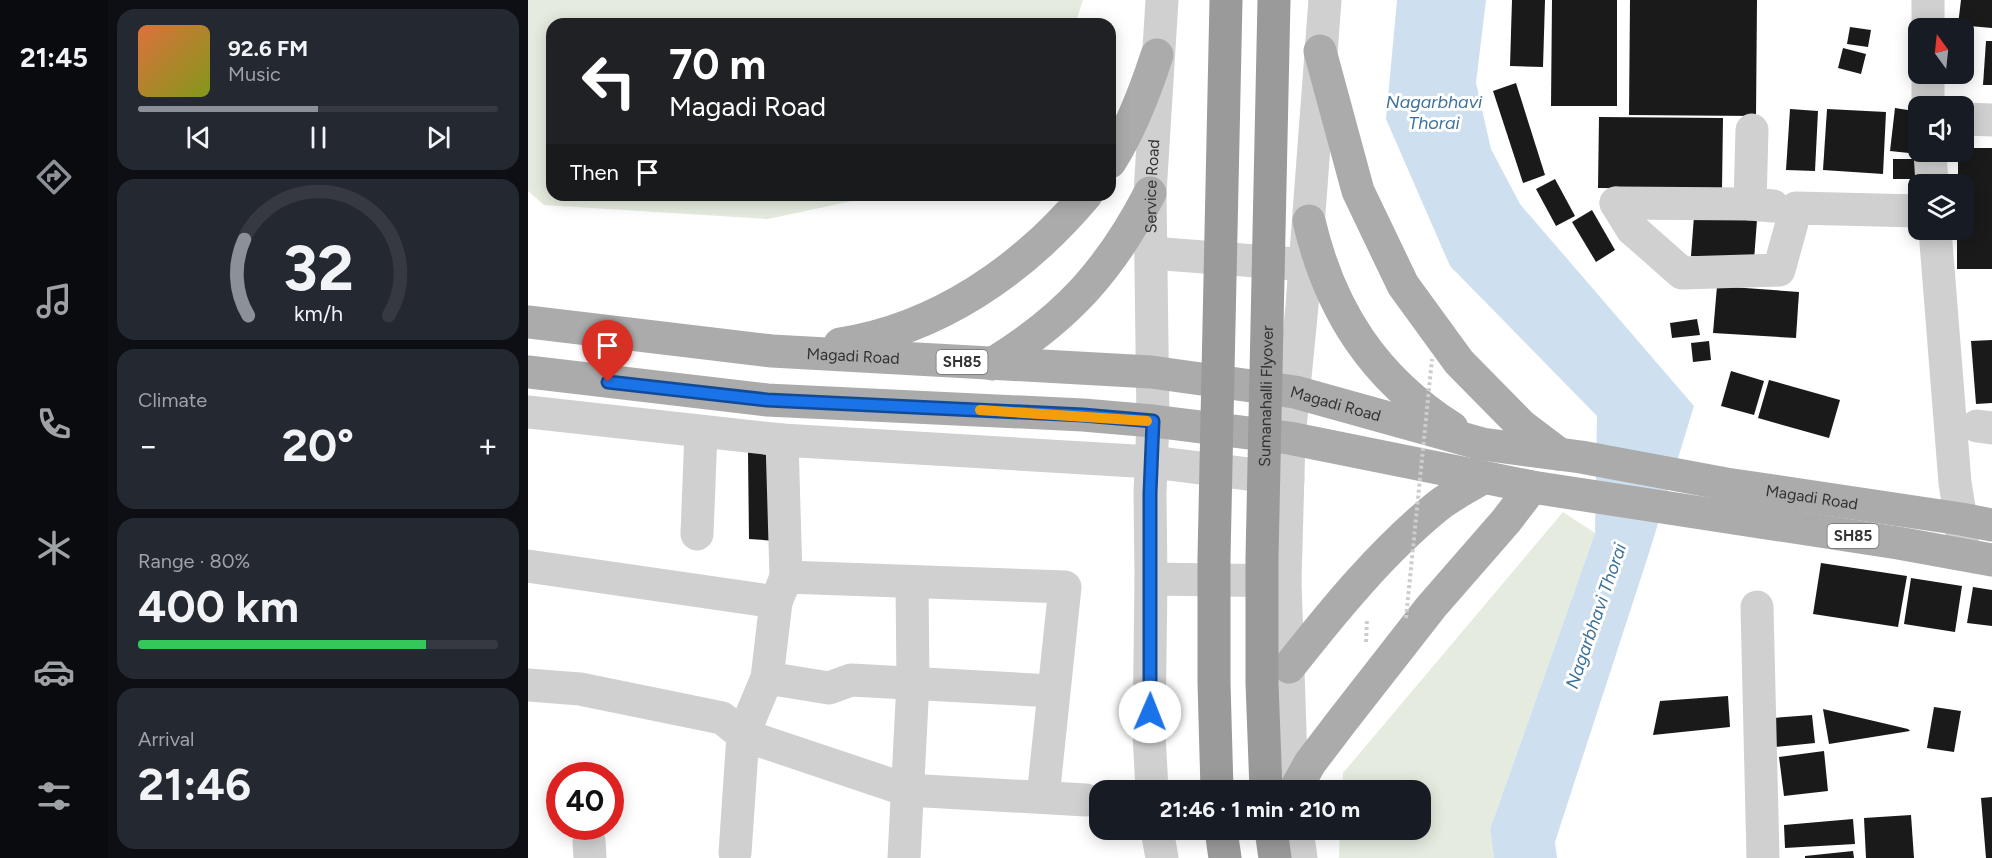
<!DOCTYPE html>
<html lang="en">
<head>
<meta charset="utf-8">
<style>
  body { margin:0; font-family:Figtree,sans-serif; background:#242831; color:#f1f3f6; height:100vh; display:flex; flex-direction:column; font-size:22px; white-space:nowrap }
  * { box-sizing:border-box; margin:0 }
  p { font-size:20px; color:#9ea1a6 }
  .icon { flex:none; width:33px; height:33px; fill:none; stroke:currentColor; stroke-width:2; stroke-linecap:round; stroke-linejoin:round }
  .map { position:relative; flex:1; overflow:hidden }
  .details { display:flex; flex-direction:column; gap:9px; padding:9px; background:#0d0f14; width:420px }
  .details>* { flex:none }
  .guide { position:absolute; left:18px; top:18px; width:570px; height:183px; border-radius:18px; box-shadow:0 3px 15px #0003; background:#202124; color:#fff; overflow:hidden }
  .needle { width:39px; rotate:345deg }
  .fabs { position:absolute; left:1380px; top:18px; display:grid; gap:12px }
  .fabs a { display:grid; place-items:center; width:66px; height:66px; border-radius:12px; background:#171b24; box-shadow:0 3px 15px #0003; font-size:30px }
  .speed { position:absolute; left:18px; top:762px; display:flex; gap:12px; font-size:30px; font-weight:700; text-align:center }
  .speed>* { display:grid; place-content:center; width:78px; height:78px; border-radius:50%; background:#171b24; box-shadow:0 3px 15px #0003; line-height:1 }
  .speed .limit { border:9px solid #d22; background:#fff; color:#111 }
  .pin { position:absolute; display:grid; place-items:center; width:51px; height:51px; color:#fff; margin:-62px -26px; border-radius:50% 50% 50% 0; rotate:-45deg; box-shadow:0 0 6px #0007 }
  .pin .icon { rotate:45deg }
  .me { position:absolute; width:66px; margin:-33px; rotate:1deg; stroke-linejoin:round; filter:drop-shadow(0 0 4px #0008) }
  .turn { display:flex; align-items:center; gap:21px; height:126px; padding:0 24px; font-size:27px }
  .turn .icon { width:78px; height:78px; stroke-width:2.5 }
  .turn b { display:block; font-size:42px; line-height:51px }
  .then { display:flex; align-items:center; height:57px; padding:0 24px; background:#0003; gap:12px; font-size:22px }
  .big { font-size:45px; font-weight:700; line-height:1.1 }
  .details .tile { flex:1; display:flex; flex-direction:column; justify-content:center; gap:9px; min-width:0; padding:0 21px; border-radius:18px; background:#242831 }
  .details .dial { align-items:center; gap:0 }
  .dial svg { height:156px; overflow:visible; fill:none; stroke:#363941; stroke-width:7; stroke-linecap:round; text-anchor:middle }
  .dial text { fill:#f1f3f6; stroke:none }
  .song { display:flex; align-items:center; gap:18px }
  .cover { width:72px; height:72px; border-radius:9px; background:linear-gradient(135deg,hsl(20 70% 55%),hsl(70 70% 35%)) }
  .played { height:6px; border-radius:3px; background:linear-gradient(90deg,#8c9099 50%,#363941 50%) }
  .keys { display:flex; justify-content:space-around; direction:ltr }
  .heat { display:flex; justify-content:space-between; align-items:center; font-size:33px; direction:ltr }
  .charge { height:9px; border-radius:4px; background:linear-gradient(90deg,#34c759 80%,#363941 0) }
  .trip { position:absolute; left:561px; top:780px; width:342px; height:60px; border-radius:18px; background:#171b24; box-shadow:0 3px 15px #0003; font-weight:700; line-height:60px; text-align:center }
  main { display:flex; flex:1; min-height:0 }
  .dock { display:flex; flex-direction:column; width:108px; justify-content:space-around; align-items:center; background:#090b0e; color:#9ea1a6 }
  .dock .icon { width:42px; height:42px }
  .dock .selected { color:#8c9099 }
  .dock b { font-size:27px; color:#f1f3f6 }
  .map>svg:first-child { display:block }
  .green { fill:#e5ecdf }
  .water { fill:#cee0ef }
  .building { fill:#1a1a1a }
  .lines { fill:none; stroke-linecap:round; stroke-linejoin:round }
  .path { stroke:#cdcdcd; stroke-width:4; stroke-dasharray:3 3; stroke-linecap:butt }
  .minor { stroke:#d0d0d0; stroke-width:33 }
  .major { stroke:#ababab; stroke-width:33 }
  .highway { stroke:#9a9a9a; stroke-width:33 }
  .path-bridge { stroke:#cdcdcd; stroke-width:4; stroke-dasharray:3 3; stroke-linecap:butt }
  .highway-bridge { stroke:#9a9a9a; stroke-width:33 }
  .route-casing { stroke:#114b97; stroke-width:15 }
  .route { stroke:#1a73e8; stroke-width:10 }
  .slow { stroke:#f59e0b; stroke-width:10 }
  .labels { text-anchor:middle; stroke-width:6; stroke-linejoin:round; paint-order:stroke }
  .shield { fill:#fff; stroke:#707070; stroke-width:1.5 }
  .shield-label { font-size:15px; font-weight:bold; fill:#333 }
  .street-label { font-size:16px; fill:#333; stroke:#fff }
  .water-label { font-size:18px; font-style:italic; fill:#3d7199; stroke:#fff }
</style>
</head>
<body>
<main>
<nav class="dock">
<b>21:45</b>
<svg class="icon selected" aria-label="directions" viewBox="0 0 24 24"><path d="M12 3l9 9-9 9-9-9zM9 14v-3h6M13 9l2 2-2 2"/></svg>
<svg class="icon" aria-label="music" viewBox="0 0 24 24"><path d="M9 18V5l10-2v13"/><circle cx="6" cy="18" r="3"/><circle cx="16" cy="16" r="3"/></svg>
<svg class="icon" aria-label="phone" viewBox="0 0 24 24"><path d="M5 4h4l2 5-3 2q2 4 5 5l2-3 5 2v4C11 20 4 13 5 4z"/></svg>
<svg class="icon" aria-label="climate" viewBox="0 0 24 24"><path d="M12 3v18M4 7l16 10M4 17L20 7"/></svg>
<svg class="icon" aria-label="car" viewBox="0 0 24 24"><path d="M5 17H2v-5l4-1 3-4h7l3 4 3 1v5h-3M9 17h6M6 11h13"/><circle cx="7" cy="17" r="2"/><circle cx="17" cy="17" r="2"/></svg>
<svg class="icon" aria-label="filters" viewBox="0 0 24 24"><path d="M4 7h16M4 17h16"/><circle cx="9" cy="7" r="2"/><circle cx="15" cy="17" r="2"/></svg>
</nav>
<section class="details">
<div class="tile">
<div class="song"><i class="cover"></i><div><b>92.6 FM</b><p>Music</p></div></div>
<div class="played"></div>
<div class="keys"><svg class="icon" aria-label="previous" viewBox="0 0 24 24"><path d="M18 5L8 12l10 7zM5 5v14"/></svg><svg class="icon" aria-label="pause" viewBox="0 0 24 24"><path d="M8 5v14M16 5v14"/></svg><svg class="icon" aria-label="next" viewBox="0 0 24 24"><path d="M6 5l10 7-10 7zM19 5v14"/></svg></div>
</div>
<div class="tile dial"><svg viewBox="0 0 100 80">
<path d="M14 69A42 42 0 1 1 86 69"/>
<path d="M14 69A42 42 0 0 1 12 30" stroke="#8c9099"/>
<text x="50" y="56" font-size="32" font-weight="700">32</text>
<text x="50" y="72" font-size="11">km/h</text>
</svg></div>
<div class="tile"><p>Climate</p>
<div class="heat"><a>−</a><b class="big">20°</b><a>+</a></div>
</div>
<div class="tile"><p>Range · 80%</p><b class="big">400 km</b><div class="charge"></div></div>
<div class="tile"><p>Arrival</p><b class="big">21:46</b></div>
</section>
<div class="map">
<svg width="1464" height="858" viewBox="0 0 1464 858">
  <rect width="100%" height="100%" fill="#fff"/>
  <g class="green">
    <polygon points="0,0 555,0 547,24 24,24 24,195 352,195 240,219 16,205 0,191"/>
    <polygon points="1035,512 1067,533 962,829 966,858 811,858 812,830 892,830 892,790 814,790 815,773"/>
  </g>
  <polygon class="water" points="869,0 958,0 948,83 963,149 992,204 1166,406 1121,553 1027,842 1029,858 966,858 962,829 1067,533 1069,416 922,266 858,119"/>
  <g class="building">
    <polygon points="984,0 1017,0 1015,67 982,66"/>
    <polygon points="1024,0 1089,0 1089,106 1023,106"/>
    <polygon points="1102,0 1229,0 1228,116 1101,115"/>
    <polygon points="1433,0 1464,0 1464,28 1430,25"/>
    <polygon points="1322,27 1343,30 1340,47 1319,44"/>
    <polygon points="1458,41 1464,41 1464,85 1455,85"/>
    <polygon points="1315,48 1338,54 1333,74 1310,68"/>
    <polygon points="988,83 1017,175 995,183 965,91"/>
    <polygon points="1367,108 1386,111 1381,153 1362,151"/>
    <polygon points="1262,109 1290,111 1287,171 1258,170"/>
    <polygon points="1299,109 1358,112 1355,174 1295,170"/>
    <polygon points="1071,117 1195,118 1194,189 1070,188"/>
    <polygon points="1436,148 1464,148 1464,269 1429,269 1429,230 1436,230 1436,184 1430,184 1430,152 1436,152"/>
    <polygon points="1365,159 1389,159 1390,179 1365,179"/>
    <polygon points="1027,179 1047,216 1028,226 1008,189"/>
    <polygon points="1064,210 1087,250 1068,262 1044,222"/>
    <polygon points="1166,216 1229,220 1226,260 1163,256"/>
    <polygon points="1189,286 1271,292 1268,338 1185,333"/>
    <polygon points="1169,319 1172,335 1144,338 1142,323"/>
    <polygon points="1464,340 1464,403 1448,404 1443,341"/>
    <polygon points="1181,341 1183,360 1165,362 1163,343"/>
    <polygon points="1203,371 1236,381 1226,415 1193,406"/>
    <polygon points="1241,380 1312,400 1301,438 1230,418"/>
    <polygon points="220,452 248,452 248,541 221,539"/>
    <polygon points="1293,563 1379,576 1370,627 1285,614"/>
    <polygon points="1383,578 1434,586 1427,632 1376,624"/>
    <polygon points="1445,587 1464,590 1464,626 1439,623"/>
    <polygon points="1200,696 1202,727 1125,735 1132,701"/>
    <polygon points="1406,707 1433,711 1426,752 1399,748"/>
    <polygon points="1295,709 1380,729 1382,731 1301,744"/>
    <polygon points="1284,715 1287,743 1247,747 1245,718"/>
    <polygon points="1296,751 1300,791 1256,796 1251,757"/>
    <polygon points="1464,797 1464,858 1458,858 1453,798"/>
    <polygon points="1383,815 1386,858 1338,858 1336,818"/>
    <polygon points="1325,819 1327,844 1257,848 1256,825"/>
    <polygon points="1325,851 1326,858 1277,858 1277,856"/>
  </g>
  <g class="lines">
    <polyline class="path" points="838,642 839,619"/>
    <g class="minor">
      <polyline points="1400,28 1400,0"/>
      <polyline points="1400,74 1400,106"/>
      <polyline points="1436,119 1464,120"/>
      <polyline points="1224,130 1222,204 1245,206"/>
      <polyline points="1402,152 1404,184"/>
      <polyline points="1088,203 1104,229 1154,273 1251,270 1268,208 1390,211"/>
      <polyline points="1088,203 1222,204"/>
      <polyline points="1407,230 1427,483 1433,519 1435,554"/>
      <polyline points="623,253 767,264"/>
      <polyline points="0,412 254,440 624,462 760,479"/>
      <polyline points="1449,426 1464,428"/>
      <polyline points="254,440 258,577"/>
      <polyline points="169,534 173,432"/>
      <polyline points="0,566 248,602 239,678 215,735 207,853"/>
      <polyline points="623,579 757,581"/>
      <polyline points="248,602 258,577 537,587 515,797"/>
      <polyline points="1229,607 1235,858"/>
      <polyline points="239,678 301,688 323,680 525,691"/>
      <polyline points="0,685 52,689 194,718 215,735 379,790 558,800"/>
      <path id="s1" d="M624 790 621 734 623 579 622 493 625 421 622 193 634 0"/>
      <polyline points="764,790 757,581 761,438 774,306 797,0"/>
      <polyline points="629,830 634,858"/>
      <polyline points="769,830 773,858"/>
      <polyline points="61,841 62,858"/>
      <polyline points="376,858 385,682 384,583"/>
    </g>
    <g class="major">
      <polyline points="792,51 830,191 875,285 931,362 994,426 1031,454"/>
      <path d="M582 162C603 129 617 92 629 55"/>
      <path d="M781 221C802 311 846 378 924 428"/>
      <path id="s2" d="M0 322 244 351 623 372 767 392 954 444 1053 457 1198 484 1433 519 1464 525"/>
      <path d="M312 344C410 329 495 270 558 195"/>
      <path d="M464 364C539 318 582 270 622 193"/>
      <polyline points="0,372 239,400 555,415 625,421 761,438 1004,487 1370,543 1464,560"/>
      <path d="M761 667C806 610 854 551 911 505 924 495 940 487 954 478"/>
      <polyline points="767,790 782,763 814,721 903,607 978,521 1004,487"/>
    </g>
    <g class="highway">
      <polyline points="693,830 697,858"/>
      <polyline points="743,830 747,858"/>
    </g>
    <polyline class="path-bridge" points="878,618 904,359"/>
    <g class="highway-bridge">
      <polyline points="689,790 686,682 686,558 698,0"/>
      <path id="s3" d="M738 790 734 683V558L746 0"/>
    </g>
  </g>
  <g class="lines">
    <g class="route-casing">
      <polyline id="route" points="80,382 239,400 555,415 625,421 622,493 622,712"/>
    </g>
    <use href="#route" class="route"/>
    <polyline class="slow" points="452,410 619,421"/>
  </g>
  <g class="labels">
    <g class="shield">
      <rect x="408.5" y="350" width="51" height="24" rx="4.5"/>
      <rect x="1299.5" y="524" width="51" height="24" rx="4.5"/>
    </g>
    <g class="shield-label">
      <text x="434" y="367">SH85</text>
      <text x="1325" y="541">SH85</text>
    </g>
    <g class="street-label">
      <text dy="6" stroke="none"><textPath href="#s1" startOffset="604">Service Road</textPath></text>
      <text dy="6" stroke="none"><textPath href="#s2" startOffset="327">Magadi Road</textPath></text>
      <text dy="6" stroke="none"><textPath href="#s3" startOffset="394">Sumanahalli Flyover</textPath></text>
      <text dy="6" stroke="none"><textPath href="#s2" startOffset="813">Magadi Road</textPath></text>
      <text dy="6" stroke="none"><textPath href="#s2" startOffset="1299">Magadi Road</textPath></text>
    </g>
    <g class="water-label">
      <text x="906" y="108">Nagarbhavi<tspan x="906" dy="21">Thorai</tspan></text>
      <text transform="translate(1068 616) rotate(-71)" y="6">Nagarbhavi Thorai</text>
    </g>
  </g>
</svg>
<div class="fabs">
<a><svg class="needle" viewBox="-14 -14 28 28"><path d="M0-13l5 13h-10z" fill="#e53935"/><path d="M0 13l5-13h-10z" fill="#9ea1a6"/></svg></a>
<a><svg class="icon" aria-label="sound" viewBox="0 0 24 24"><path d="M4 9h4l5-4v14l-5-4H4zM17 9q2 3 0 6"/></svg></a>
<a><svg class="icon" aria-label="layers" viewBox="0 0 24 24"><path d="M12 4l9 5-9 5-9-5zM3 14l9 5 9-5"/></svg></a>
</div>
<div class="speed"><div class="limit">40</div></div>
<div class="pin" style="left:80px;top:382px;background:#d93025"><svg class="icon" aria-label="arrive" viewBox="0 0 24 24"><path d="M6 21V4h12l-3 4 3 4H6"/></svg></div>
<svg class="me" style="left:622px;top:712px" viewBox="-20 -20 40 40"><circle r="19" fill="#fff"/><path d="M0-13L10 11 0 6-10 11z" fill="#1a73e8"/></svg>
<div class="trip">21:46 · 1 min · 210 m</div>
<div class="guide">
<div class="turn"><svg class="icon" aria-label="left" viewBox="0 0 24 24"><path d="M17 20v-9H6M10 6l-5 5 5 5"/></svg><div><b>70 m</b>Magadi Road</div></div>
<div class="then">Then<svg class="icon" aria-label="arrive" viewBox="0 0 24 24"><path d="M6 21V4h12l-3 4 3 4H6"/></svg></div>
</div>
</div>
</main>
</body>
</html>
